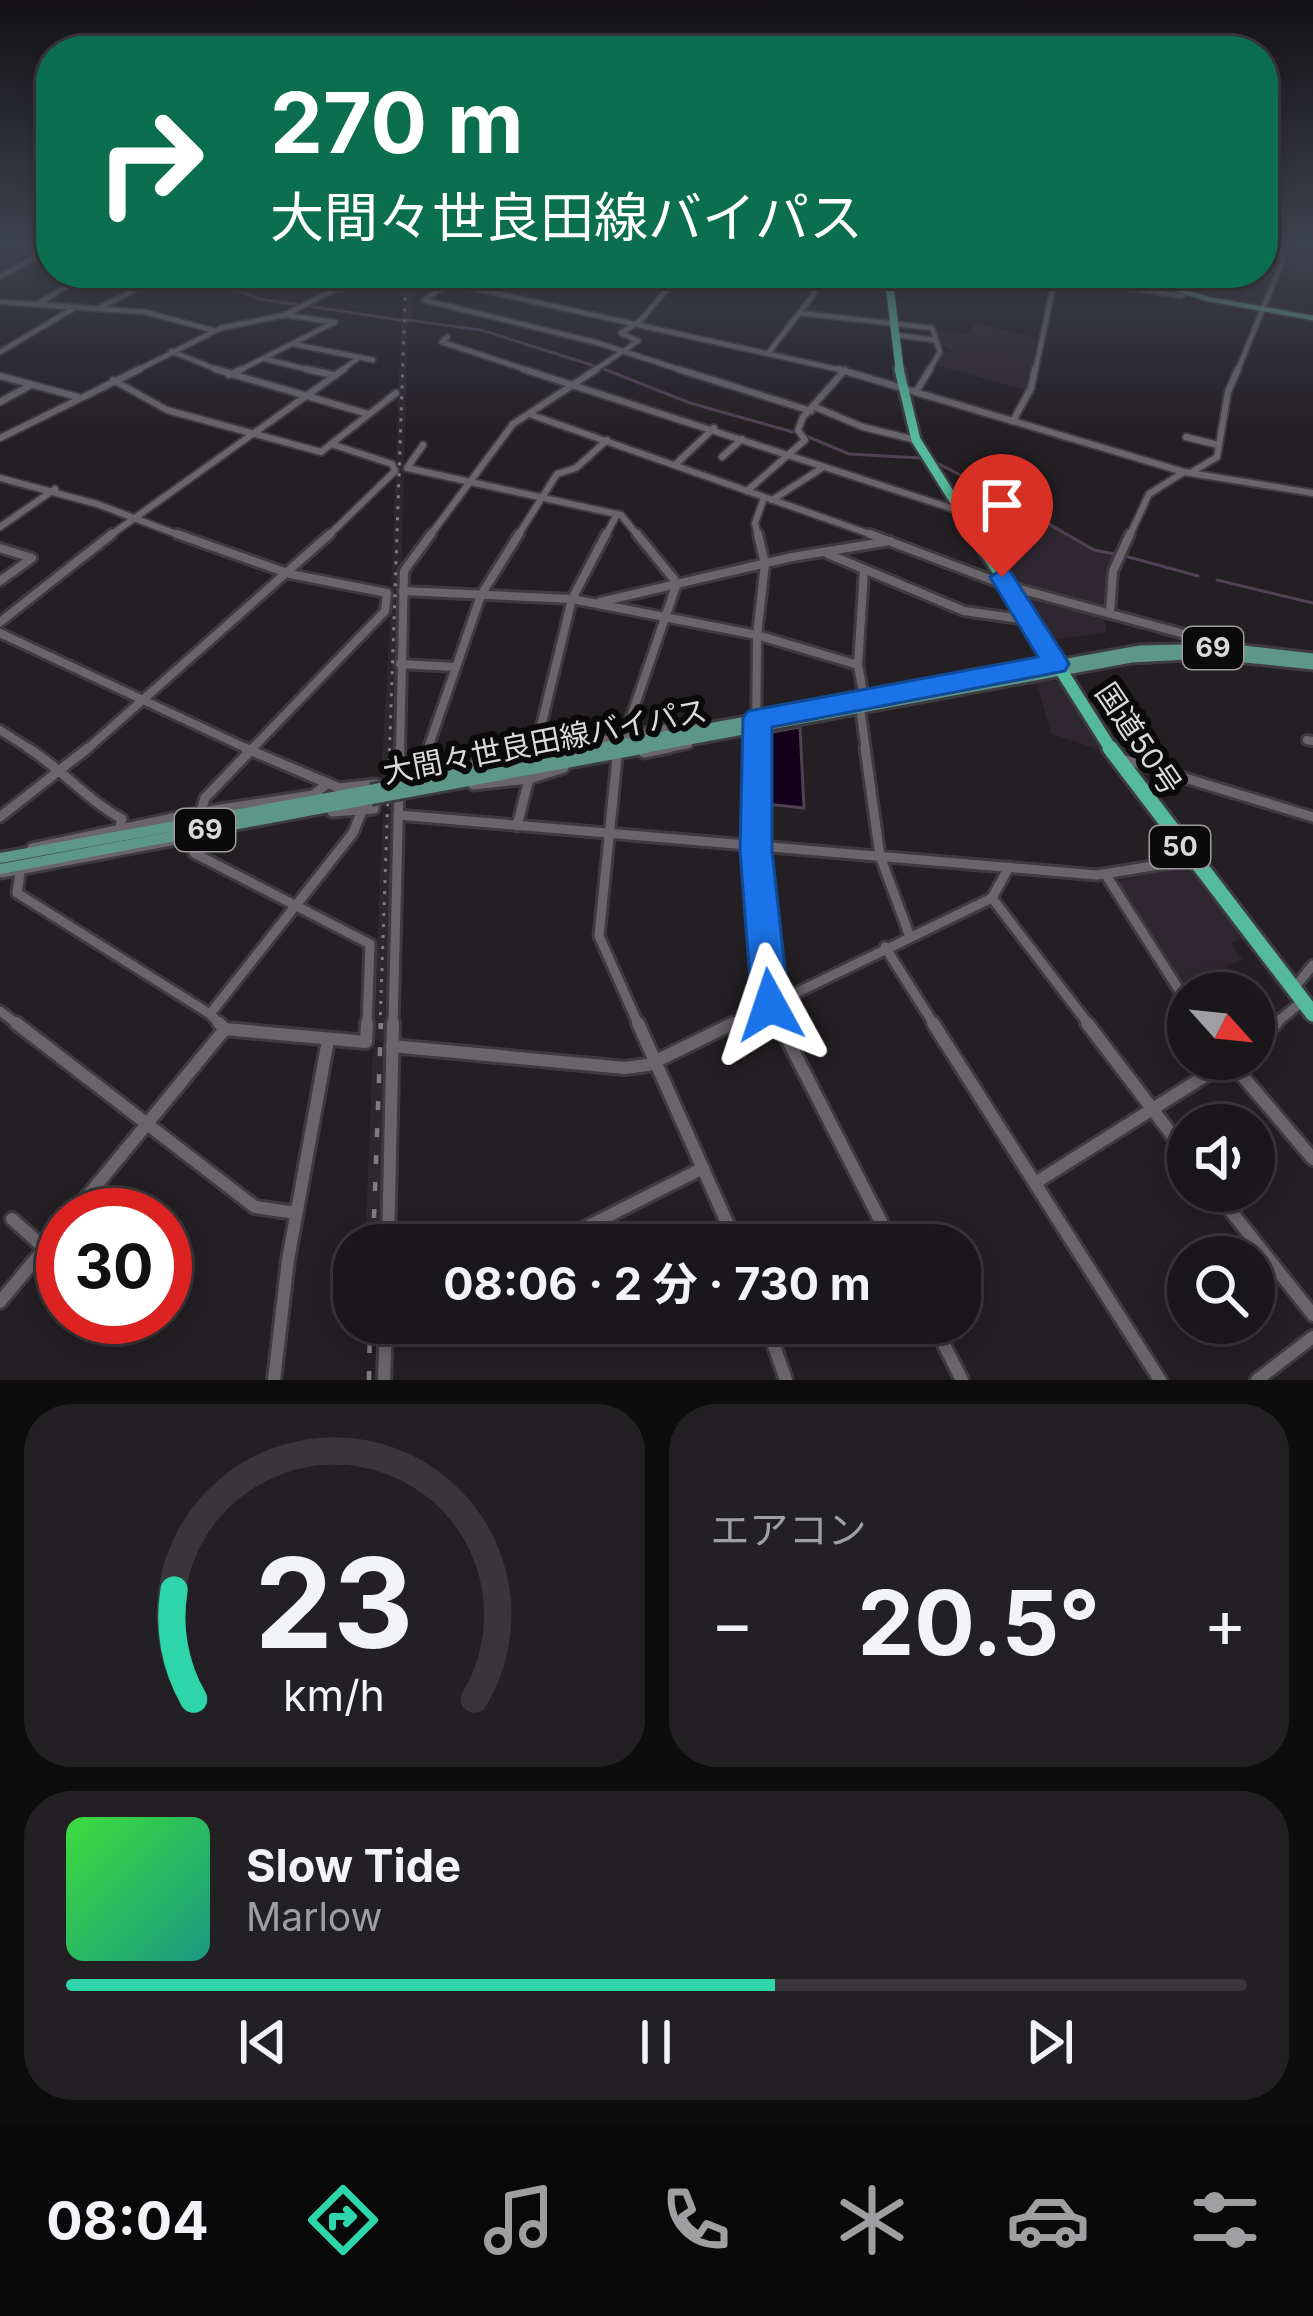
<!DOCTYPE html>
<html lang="ja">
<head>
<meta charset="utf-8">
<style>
  body { margin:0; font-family:Inter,"Noto Sans JP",sans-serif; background:#232023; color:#f1f3f6; height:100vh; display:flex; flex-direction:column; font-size:45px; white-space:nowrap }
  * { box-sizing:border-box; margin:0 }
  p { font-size:39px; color:#9f9fa2 }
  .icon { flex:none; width:66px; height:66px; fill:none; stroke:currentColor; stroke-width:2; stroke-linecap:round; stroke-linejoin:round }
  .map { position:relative; height:1380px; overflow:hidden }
  .drawer { display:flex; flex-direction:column; gap:24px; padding:24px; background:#0e0d0e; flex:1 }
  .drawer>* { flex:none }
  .hud { position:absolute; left:36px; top:36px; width:1242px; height:252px; border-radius:48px; box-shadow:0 6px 18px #0003,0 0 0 3px #383639; background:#0b6e4f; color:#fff; overflow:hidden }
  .needle { width:78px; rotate:117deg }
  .buttons { position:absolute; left:1167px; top:972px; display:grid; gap:24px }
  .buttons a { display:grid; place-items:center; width:108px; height:108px; border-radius:50%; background:#1a171a; box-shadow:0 6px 18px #0003,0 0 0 3px #383639; font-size:60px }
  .speed { position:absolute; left:36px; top:1188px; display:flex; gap:24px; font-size:60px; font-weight:700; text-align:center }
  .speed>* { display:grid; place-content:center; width:156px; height:156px; border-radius:50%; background:#1a171a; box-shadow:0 6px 18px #0003,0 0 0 3px #383639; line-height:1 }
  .speed .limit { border:18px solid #d22; background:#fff; color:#111 }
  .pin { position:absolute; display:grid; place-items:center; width:102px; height:102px; color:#fff; margin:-123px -51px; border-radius:50% 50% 50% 0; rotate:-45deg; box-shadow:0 0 12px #0007 }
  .pin .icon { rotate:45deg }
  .me { position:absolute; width:132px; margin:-66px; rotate:355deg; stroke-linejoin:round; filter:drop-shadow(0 0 9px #0008) }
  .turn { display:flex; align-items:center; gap:42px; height:252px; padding:0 36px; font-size:54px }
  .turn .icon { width:156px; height:156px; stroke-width:2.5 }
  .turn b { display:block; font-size:84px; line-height:102px }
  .big { font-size:90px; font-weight:700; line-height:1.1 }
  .drawer .tile { flex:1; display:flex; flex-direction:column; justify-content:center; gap:18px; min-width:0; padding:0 42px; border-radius:48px; background:#232023 }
  .drawer .dial { align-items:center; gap:0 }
  .dial svg { height:312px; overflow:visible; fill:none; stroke:#383639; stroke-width:7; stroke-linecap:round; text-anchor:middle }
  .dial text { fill:#f1f3f6; stroke:none }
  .song { display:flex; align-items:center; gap:36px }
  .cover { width:144px; height:144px; border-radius:18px; background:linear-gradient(135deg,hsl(120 70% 55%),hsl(170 70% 35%)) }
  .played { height:12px; border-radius:6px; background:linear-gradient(90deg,#2ed4aa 60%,#383639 60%) }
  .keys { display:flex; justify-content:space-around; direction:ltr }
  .heat { display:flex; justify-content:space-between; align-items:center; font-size:66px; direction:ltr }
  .drawer .tiles { flex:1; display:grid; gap:24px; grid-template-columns:1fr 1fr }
  .tile:last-child { grid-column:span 2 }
  .trip { position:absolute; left:333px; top:1224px; width:648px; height:120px; border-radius:48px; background:#1a171a; box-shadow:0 6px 18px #0003,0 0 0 3px #383639; font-weight:700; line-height:120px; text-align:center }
  .tabs { display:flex; height:192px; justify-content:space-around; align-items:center; background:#0a090a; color:#9f9fa2 }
  .tabs .icon { width:84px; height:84px }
  .tabs .active { color:#2ed4aa }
  .tabs b { font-size:54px; color:#f1f3f6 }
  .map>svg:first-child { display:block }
  .built { fill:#2e272f }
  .water { fill:#14001a; stroke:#504154; stroke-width:3 }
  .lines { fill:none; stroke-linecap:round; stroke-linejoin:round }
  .stream { stroke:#504154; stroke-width:3 }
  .minor-far4-casing { stroke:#3e3b3e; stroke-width:8 }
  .minor-far3-casing { stroke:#3e3b3e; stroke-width:10 }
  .minor-far2-casing { stroke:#3e3b3e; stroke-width:14 }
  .minor-far1-casing { stroke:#3e3b3e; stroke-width:15 }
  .minor-casing { stroke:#3e3b3e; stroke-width:18 }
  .major-far2-casing { stroke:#3e3b3e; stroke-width:8 }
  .major-far1-casing { stroke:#3e3b3e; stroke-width:15 }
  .major-casing { stroke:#3e3b3e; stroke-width:16 }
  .highway-far3-casing { stroke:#3e3b3e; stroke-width:10 }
  .highway-far2-casing { stroke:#3e3b3e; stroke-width:14 }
  .highway-far1-casing { stroke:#3e3b3e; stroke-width:18 }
  .highway-casing { stroke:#3e3b3e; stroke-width:21 }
  .minor-far4 { stroke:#69656a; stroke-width:4.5 }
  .minor-far3 { stroke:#69656a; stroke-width:6 }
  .minor-far2 { stroke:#69656a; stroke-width:8 }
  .minor-far1 { stroke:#69656a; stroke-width:9 }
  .minor { stroke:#69656a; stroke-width:12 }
  .major-far2 { stroke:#5d9787; stroke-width:4.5 }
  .major-far1 { stroke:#5d9787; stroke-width:9 }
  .major { stroke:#5d9787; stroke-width:10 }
  .highway-far3 { stroke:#55b99b; stroke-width:8 }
  .highway-far2 { stroke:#55b99b; stroke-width:9 }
  .highway-far1 { stroke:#55b99b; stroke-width:12 }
  .highway { stroke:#55b99b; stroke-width:15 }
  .rail-far1 { stroke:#807d80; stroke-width:3; stroke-dasharray:3 8; stroke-linecap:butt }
  .rail { stroke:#807d80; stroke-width:4.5; stroke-dasharray:9 18; stroke-linecap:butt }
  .major-bridge-casing { stroke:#3e3b3e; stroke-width:16; stroke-linecap:butt }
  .major-bridge { stroke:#5d9787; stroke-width:10 }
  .route { fill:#1a73e8; stroke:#114b97; stroke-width:3 }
  .labels { text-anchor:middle; stroke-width:12; stroke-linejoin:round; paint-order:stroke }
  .shield { fill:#0b0a0b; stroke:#9d9b9d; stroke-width:3 }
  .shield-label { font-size:27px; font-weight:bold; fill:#dbd9db }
  .street-label { font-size:30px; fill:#dbd9db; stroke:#0b0a0b }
</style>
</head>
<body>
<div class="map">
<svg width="1313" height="1380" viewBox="0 0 1313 1380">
  <rect width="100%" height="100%" fill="#231f23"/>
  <g class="built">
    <polygon points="1263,256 1282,259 1261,309 1191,294 1196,273 1263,273"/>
    <polygon points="403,274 411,278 412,321 408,324 401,590 391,591"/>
    <polygon points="975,323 1037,338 1029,391 933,364 941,353 954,352 939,344 933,330 968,334"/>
    <polygon points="1007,501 1094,551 1116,556 1107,608 1016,584 975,524"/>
    <polygon points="400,592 395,810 393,812 380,804 391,595"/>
    <polygon points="1033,596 1104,615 1106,632 1049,641 1020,597"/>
    <polygon points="1047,678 1061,684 1103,751 1051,734 1036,681"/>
    <polygon points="383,812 395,817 388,1044 373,1039"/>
    <polygon points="1187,866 1245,938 1230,943 1243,960 1226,966 1230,973 1181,989 1113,882"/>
    <polygon points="373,1047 388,1049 383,1245 365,1245"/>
  </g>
  <polygon class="water" points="800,727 804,808 766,804 767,739 772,732"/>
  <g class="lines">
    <g class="stream">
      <polyline points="198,273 203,275"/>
      <polyline points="205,276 259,299 401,320"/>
      <polyline points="407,320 481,330 598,367"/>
      <polyline points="604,369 690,403 793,432"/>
      <polyline points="806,436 849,454 921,458"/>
      <polyline points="935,462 1003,497"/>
      <polyline points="1009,501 1094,550 1115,554"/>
      <polyline points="1125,556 1198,576"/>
      <polyline points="1217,580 1313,603"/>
    </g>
    <g class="minor-far4-casing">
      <g id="minor-far4">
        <polyline points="464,273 424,300 598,343 687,372"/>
        <polyline points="1039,273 1181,296 1188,292 1193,273"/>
        <polyline points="0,277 44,252"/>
        <polyline points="0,302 145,312 212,330"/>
        <polyline points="39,303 89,273"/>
        <polyline points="99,308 133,291"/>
        <polyline points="799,313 932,328 940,352 928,372"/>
        <polyline points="285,315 334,322"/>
        <polyline points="895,335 935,340"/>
        <polyline points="447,337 442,342 533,372"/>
        <polyline points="293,344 373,360"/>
        <polyline points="171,351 223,372"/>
        <polyline points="0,352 74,308"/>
        <polyline points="769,352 814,294 819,273"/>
        <polyline points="265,359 318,372"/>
        <polyline points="134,372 221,328 285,315 336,289 409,274 850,372"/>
        <polyline points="236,372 335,322"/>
        <polyline points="339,372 360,357"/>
        <polyline points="592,372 638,341 621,333 640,321 681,273"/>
        <polyline points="1035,372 1056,274"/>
        <polyline points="1237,372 1283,260 1279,242"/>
      </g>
    </g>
    <g class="minor-far3-casing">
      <g id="minor-far3">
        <polyline points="215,369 368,414"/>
        <polyline points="306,369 333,375"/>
        <polyline points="523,369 960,511"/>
        <polyline points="678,369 811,411"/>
        <polyline points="838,369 1184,472 1313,493"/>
        <polyline points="229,375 242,369"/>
        <polyline points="0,376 78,397"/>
        <polyline points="113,380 167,410 321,452 396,393"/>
        <polyline points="916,392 930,369"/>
        <polyline points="0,402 31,385"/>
        <polyline points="815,407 863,427 916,440"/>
        <polyline points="529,414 878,537"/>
        <polyline points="1013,421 1031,388 1035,369"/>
        <polyline points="1186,437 1218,445"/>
        <polyline points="0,438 140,369"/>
        <polyline points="423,445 407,468 621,515 639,537"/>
        <polyline points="722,457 742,439"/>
        <polyline points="677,463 714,428"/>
        <polyline points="1192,472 1217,457 1228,392 1238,369"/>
        <polyline points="0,478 97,504 184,537"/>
        <polyline points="747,491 805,440 798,430 803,417 845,370"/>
        <polyline points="772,500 822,468"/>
        <polyline points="0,527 55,489"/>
        <polyline points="108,537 344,369"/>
        <polyline points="327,537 395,471 392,464 331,444"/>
        <polyline points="429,537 513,424 597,369"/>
        <polyline points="517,537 557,474 576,468 607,440"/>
        <polyline points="605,537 617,514"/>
        <polyline points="758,537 755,523 764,498"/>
        <polyline points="1129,537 1149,494 1184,472"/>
      </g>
    </g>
    <g class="minor-far2-casing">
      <g id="minor-far2">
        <polyline points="177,534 290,574 387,593 385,611 250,751"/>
        <polyline points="637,534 677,583"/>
        <polyline points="870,534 1008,586 1188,635 1203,648"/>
        <polyline points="0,548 32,558 0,581"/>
        <polyline points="828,554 964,611 1028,620"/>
        <polyline points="864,570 858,665 864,698"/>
        <polyline points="403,591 572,599 757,635 858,665"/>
        <polyline points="600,602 792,557 890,541"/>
        <polyline points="1110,613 1113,571 1130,534"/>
        <polyline points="0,622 112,534"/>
        <polyline points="0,633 252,751"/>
        <polyline points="400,664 456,667"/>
        <polyline points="860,707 866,751"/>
        <polyline points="0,730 33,751"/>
        <polyline points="624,737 677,583"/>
        <polyline points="1307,740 1313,741"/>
        <polyline points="85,751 330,534"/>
        <polyline points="400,751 404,571 431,534"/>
        <polyline points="427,751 481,595 519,534"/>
        <polyline points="535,751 572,599 606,534"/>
        <polyline points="548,751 680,726 703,727"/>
        <polyline points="654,751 688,744"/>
        <polyline points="756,751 757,635 765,564 758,534"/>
      </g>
    </g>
    <g class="minor-far1-casing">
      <g id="minor-far1">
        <path d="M28 748C63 770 86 799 122 819L119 831"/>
        <polyline points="245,748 339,788 376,784 374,809 332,812"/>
        <polyline points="756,748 756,851 770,1005 781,1026"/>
        <polyline points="865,748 880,856 909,934"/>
        <polyline points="644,753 669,748"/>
        <polyline points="534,754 535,748"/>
        <polyline points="617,758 599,936 639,1026"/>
        <polyline points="1119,758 1313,817"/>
        <polyline points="446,770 563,748"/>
        <polyline points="419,775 428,748"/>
        <polyline points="473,785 529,779 564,768"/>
        <polyline points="398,815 1097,875 1190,860"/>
        <polyline points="0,817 88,748"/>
        <polyline points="199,818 205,798 253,748"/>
        <polyline points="517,826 530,775"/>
        <polyline points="195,840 194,853 370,944 367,1026"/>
        <polyline points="32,848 201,812 313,795 328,783"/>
        <polyline points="2,873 229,830"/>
        <polyline points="20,873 17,893 210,1014 222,1026"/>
        <polyline points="1106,875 1188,1004"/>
        <polyline points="992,898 1090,1026"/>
        <polyline points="885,947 935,1026"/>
        <polyline points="1295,987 1313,965"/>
        <polyline points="0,1011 20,1026"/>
        <polyline points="210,1014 353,833 363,808"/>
        <polyline points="393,1026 400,748"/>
        <polyline points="728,1026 992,898 1009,867"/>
        <polyline points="1272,1026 1303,1001"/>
      </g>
    </g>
    <g class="minor-casing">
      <g id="minor">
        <polyline points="16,1023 255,1207 296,1213"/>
        <polyline points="219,1023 225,1029 366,1042 367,1023"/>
        <polyline points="638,1023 737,1245"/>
        <polyline points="779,1023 893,1245"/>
        <polyline points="933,1023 1160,1380"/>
        <polyline points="1087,1023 1188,1156"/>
        <polyline points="1254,1041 1276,1023"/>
        <polyline points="392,1046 625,1068 648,1065 734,1023"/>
        <polyline points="1229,1060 1313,1159"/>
        <polyline points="1035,1183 1232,1059"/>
        <polyline points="1215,1191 1313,1315"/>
        <polyline points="72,1215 225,1029"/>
        <polyline points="12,1219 63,1265"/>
        <polyline points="388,1245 393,1023"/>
        <polyline points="551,1245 703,1168"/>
        <polyline points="0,1302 63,1226"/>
        <polyline points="766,1323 786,1380"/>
        <polyline points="933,1323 962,1380"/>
        <polyline points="274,1380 288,1260 328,1040"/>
        <polyline points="384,1380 386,1323"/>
        <polyline points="1257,1380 1313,1337"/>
      </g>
    </g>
    <g class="major-far2-casing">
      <polyline id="major-far2" points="1124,273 1208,299 1313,318"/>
    </g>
    <g class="major-far1-casing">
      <g id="major-far1">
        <polyline points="581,751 1140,650 1225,648 1313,658"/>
        <polyline points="630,751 1131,658 1206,654 1313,665"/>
      </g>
    </g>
    <g class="major-casing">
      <g id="major">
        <polyline points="409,782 598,748"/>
        <polyline points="409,792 647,748"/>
        <polyline points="0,858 371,790"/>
        <polyline points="0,869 371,799"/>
      </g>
    </g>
    <g class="highway-far3-casing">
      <polyline id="highway-far3" points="888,273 900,372"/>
    </g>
    <g class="highway-far2-casing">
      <polyline id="highway-far2" points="899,369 916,440 977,537"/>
    </g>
    <g class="highway-far1-casing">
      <polyline id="highway-far1" points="975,534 1112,751"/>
    </g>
    <g class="highway-casing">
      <polyline id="highway" points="1110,748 1313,1014"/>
    </g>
    <use href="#minor-far4" class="minor-far4"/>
    <use href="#minor-far3" class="minor-far3"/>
    <use href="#minor-far2" class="minor-far2"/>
    <use href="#minor-far1" class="minor-far1"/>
    <use href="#minor" class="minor"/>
    <use href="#major-far2" class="major-far2"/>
    <use href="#major-far1" class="major-far1"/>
    <use href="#major" class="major"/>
    <use href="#highway-far3" class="highway-far3"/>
    <use href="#highway-far2" class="highway-far2"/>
    <use href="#highway-far1" class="highway-far1"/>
    <use href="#highway" class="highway"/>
    <polyline class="rail-far1" points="380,1026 406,273"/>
    <g class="rail">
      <polyline points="373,1245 381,1023"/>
      <polyline points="369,1380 370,1323"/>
    </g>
    <g class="major-bridge-casing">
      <g id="major-bridge">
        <polyline points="371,790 409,782"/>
        <polyline points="371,799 409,792"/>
      </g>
    </g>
    <use href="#major-bridge" class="major-bridge"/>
  </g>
  <linearGradient id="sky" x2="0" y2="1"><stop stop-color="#131113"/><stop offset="0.56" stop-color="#3f4250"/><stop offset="1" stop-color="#3f4250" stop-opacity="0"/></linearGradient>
  <rect width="1313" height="435" fill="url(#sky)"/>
  <polygon class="route" points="1002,569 1010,571 1065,657 1069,664 1065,671 772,727 772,851 789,1005 783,1018 770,1023 757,1018 752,1005 740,851 743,718 748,711 1038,657 990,577"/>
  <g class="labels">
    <g class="shield">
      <rect x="1183" y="627" width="60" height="42" rx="9"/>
      <rect x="175" y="809" width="60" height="42" rx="9"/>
      <rect x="1150" y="826" width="60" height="42" rx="9"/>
    </g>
    <g class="shield-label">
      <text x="1213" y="657">69</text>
      <text x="205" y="839">69</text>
      <text x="1180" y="856">50</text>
    </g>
    <g class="street-label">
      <text transform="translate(1138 739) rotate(56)" y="10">国道50号</text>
      <text transform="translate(545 742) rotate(-11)" y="10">大間々世良田線バイパス</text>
    </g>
  </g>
</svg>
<div class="buttons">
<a><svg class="needle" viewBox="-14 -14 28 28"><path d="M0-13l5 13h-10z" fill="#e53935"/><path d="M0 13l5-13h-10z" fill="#9f9fa2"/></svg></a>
<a><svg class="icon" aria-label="sound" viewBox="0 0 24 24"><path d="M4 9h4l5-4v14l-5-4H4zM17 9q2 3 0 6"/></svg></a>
<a><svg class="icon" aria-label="search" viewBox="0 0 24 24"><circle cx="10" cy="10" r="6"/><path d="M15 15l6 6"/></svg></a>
</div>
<div class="speed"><div class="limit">30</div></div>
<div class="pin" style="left:1002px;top:577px;background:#d93025"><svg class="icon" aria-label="arrive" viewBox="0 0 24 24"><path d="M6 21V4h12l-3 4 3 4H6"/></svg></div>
<svg class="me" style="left:770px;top:1005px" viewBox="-20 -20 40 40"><path d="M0-17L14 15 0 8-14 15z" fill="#1a73e8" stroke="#fff" stroke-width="4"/></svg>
<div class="trip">08:06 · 2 分 · 730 m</div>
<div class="hud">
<div class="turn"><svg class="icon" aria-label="right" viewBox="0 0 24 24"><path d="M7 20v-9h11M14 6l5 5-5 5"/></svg><div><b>270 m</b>大間々世良田線バイパス</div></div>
</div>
</div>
<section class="drawer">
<div class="tiles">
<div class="tile dial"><svg viewBox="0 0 100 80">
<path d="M14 69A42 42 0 1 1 86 69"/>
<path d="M14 69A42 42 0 0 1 9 41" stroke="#2ed4aa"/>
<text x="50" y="56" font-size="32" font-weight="700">23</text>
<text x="50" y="72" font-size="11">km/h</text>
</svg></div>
<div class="tile"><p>エアコン</p>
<div class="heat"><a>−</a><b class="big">20.5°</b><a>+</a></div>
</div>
<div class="tile">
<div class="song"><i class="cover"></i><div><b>Slow Tide</b><p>Marlow</p></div></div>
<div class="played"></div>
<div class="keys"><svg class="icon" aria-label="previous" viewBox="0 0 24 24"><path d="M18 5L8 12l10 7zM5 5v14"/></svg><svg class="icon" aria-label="pause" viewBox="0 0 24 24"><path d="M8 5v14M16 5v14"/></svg><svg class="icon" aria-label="next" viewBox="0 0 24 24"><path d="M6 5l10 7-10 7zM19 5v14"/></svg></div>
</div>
</div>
</section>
<nav class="tabs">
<b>08:04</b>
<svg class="icon active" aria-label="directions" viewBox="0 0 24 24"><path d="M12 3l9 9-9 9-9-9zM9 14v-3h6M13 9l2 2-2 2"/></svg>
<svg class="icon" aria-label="music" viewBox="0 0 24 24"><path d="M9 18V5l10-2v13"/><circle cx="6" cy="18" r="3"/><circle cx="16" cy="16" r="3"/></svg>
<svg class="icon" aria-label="phone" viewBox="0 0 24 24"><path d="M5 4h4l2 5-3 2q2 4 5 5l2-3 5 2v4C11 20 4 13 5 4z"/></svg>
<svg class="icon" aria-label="climate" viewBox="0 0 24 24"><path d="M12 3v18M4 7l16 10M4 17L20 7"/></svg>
<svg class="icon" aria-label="car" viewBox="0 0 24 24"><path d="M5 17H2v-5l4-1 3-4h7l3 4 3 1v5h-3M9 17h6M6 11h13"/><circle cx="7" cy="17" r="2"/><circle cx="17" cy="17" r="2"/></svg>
<svg class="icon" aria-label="filters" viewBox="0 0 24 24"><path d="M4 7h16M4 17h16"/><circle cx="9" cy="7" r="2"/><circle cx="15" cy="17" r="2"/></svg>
</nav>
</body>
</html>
